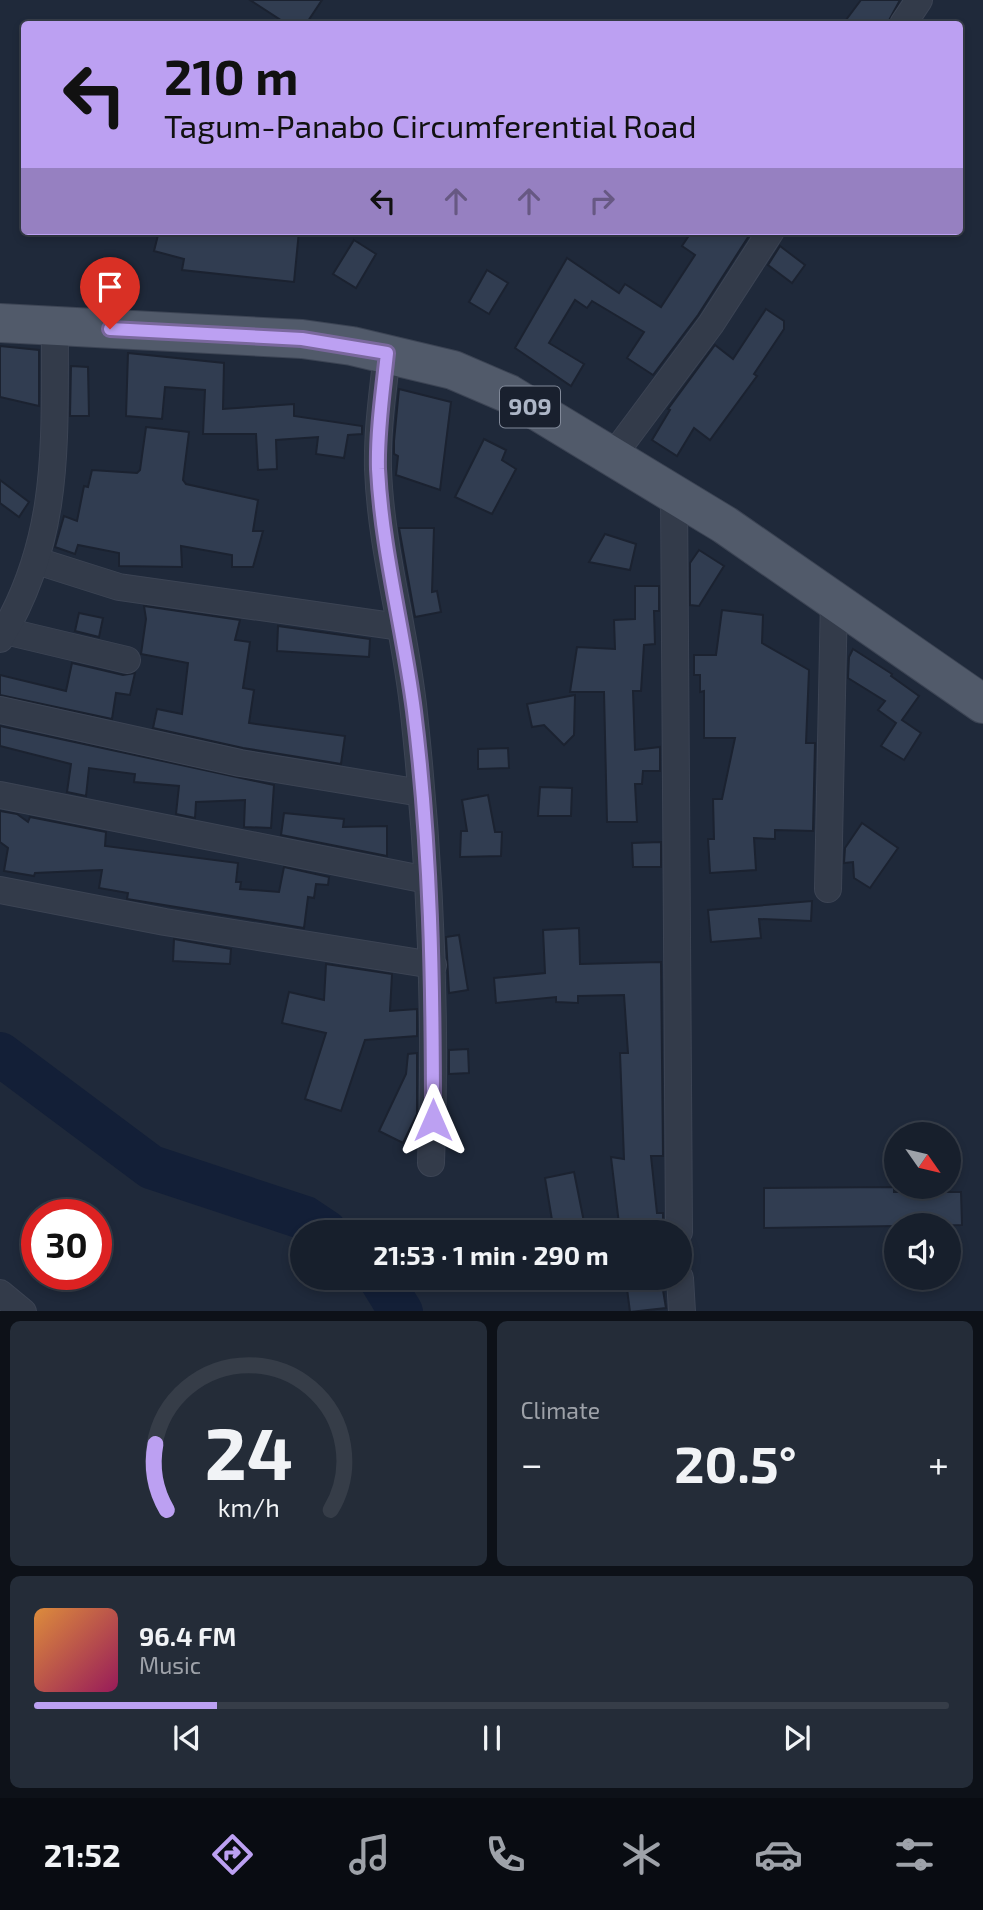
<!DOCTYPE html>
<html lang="en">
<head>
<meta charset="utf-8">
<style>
  body { margin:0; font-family:"Exo 2",sans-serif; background:#242c38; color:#f1f3f6; height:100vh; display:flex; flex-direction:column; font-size:26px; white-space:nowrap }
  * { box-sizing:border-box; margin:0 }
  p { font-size:23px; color:#9ea2a9 }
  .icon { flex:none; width:38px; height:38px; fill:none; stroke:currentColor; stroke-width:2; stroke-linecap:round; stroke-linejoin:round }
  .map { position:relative; height:1311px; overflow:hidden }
  .panel { display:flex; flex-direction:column; gap:10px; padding:10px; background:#0d1118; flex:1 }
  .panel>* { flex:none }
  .banner { position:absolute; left:21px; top:21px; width:942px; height:214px; border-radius:7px; box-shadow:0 4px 10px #0003,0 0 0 2px #363d48; background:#bca0f2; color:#111; overflow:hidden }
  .needle { width:46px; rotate:124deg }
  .fabs { position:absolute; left:884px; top:1122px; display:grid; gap:14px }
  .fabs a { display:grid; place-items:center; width:77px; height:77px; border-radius:50%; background:#171f2c; box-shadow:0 4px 10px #0003,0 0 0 2px #363d48; font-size:35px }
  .speed { position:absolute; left:21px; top:1199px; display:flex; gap:14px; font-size:35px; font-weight:700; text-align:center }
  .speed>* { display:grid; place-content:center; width:91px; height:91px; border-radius:50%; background:#171f2c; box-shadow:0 4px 10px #0003,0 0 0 2px #363d48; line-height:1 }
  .speed .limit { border:10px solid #d22; background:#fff; color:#111 }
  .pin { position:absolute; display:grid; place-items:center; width:60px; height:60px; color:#fff; margin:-72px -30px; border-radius:50% 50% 50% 0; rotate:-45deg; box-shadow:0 0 7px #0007 }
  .pin .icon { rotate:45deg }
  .me { position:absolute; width:77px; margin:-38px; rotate:0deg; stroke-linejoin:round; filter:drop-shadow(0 0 5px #0008) }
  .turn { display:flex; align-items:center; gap:24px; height:147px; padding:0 28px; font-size:32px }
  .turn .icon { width:91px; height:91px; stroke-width:2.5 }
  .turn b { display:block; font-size:49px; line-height:60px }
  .lanes { display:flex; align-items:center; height:66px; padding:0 28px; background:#0003; justify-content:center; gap:35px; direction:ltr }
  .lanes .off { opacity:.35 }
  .big { font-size:52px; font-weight:700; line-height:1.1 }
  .panel .card { flex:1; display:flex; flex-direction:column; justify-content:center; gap:10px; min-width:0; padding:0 24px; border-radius:10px; background:#242c38 }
  .panel .dial { align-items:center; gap:0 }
  .dial svg { height:182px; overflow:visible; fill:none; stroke:#363d48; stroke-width:7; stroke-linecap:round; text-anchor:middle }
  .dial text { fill:#f1f3f6; stroke:none }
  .song { display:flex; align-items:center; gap:21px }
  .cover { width:84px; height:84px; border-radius:10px; background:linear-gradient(135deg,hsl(30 70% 55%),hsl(330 70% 35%)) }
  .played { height:7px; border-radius:4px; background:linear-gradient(90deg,#bca0f2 20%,#363d48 20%) }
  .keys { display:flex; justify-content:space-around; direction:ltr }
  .heat { display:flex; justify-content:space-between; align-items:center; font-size:38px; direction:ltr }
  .panel .tiles { flex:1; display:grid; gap:10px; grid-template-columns:1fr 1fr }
  .card:last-child { grid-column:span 2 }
  .trip { position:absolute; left:290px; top:1220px; width:402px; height:70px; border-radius:35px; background:#171f2c; box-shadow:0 4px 10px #0003,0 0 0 2px #363d48; font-weight:700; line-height:70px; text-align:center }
  .tab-bar { display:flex; height:112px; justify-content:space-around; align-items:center; background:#090c12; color:#9ea2a9 }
  .tab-bar .icon { width:49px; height:49px }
  .tab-bar .on { color:#bca0f2 }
  .tab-bar b { font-size:32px; color:#f1f3f6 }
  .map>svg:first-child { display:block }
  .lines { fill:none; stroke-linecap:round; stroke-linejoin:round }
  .river { stroke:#131f37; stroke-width:44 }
  .building { fill:#313d51; stroke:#1b2230; stroke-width:2 }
  .minor-casing { stroke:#3c4454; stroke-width:28 }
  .primary-casing { stroke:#3c4454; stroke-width:40 }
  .minor { stroke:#333b4a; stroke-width:26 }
  .primary { stroke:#515a6a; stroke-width:38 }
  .route-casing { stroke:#7a689d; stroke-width:18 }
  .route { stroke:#bca0f2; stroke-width:12 }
  .labels { text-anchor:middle; stroke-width:7; stroke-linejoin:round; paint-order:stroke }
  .shield { fill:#19202e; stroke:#818999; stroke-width:2 }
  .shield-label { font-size:24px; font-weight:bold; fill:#adb6c7 }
</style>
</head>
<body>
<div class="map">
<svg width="983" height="1312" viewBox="0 0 983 1312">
  <rect width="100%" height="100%" fill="#1f293a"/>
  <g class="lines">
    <g class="river">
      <polyline points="0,1054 151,1167 305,1218 326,1232"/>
      <polyline points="380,1278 401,1312"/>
    </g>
  </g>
  <g class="building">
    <polygon points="250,0 322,0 306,24 287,24"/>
    <polygon points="861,0 900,0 887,24 843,24"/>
    <polygon points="159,231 299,231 294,282 182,270 184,259 154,251"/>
    <polygon points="692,231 752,231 698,315 653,375 627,358 644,332 592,301 587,308 575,300 549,343 584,364 571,386 515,348 567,258 619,293 625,284 661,307 695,255 682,246"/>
    <polygon points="354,240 376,254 356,288 333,274"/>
    <polygon points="780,246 805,265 792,283 768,265"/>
    <polygon points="487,270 508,283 489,314 469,302"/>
    <polygon points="766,309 784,321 784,329 754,374 757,376 710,440 694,428 677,456 652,440 670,410 668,409 715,345 733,359"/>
    <polygon points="0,346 39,350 39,406 0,397"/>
    <polygon points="128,353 224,363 223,409 294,404 294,416 362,426 362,434 348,435 344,458 316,454 318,437 276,440 277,469 258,470 256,434 203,434 205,390 165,387 162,419 126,416"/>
    <polygon points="71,366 88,367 89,416 70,416"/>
    <polygon points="399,389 451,402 440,490 396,475 398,456 394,454 394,441"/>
    <polygon points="146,427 189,432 183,480 186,484 258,500 253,531 263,531 253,567 232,567 232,555 181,546 182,567 119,566 119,553 78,545 75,554 55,547 64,516 77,521 84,486 88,487 92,470 137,473 140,470"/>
    <polygon points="484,439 506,450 502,460 516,469 492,514 455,497"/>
    <polygon points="0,480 29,502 19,517 0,503"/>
    <polygon points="399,528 434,528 432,592 437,591 441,612 415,617"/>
    <polygon points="605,534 636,544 630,570 589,562"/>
    <polygon points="699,550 724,566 699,606 690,605 690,563"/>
    <polygon points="635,586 659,586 659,611 654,611 655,644 644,645 641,691 633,691 635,750 660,747 660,771 643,771 642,784 635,784 637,822 607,822 604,692 570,692 577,647 615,649 614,620 635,619"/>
    <polygon points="144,606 240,620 235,640 250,642 243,688 254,690 249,723 345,736 341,764 243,748 153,728 157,709 182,714 188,663 141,654 146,619"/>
    <polygon points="722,610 763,615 762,643 809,670 806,743 815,743 813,831 775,830 775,839 754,838 756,870 710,873 708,839 714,839 713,799 722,799 735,738 704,738 704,691 700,692 700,675 694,675 694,655 716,655"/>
    <polygon points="79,613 103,618 99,637 75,631"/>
    <polygon points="278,626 370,639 369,657 277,651"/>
    <polygon points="853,649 892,674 891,676 919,696 902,720 921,733 904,760 881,746 896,723 878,710 885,701 848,678 849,657"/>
    <polygon points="72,663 123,675 135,673 130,695 116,693 112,719 0,695 0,675 66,691"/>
    <polygon points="575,695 574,735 564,745 544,725 532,727 527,704"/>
    <polygon points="0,726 274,785 271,828 244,827 245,800 196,802 195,818 176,814 179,786 134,782 135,774 89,768 86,796 67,792 71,764 0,746"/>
    <polygon points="508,748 509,768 478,769 478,749"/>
    <polygon points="540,787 572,788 571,816 538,816"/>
    <polygon points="488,795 495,832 502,832 501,856 460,857 461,831 467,831 462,800"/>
    <polygon points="0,811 17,814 28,822 30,817 106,832 105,846 238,863 236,882 241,882 240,889 279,892 284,867 329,877 328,885 316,884 314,898 308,897 304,928 127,899 128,893 99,888 102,870 35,873 34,876 4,871 8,848 0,842"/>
    <polygon points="284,813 344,819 343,827 387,826 387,856 281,835"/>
    <polygon points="862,823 898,848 870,888 854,878 853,862 844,863 845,848"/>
    <polygon points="661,842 661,867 633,867 632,843"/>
    <polygon points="812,901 811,921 759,919 761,938 711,942 708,910"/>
    <polygon points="579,928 580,964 661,962 663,1156 651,1156 657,1213 663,1213 663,1232 620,1232 611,1157 624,1159 620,1053 628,1053 624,995 578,996 578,1003 556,1002 556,997 496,1003 494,978 545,973 543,930"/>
    <polygon points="459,935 468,990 449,993 446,937"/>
    <polygon points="174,939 231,949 230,964 173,961"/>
    <polygon points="326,964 392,974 390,1011 417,1009 417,1036 365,1040 341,1111 305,1099 326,1033 282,1023 289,992 324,1000"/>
    <polygon points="468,1049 469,1073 449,1074 449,1050"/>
    <polygon points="417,1053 417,1114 403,1143 379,1131 406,1074 408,1054"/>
    <polygon points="574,1172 586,1232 554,1232 545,1178"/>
    <polygon points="894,1187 894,1192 961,1192 962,1225 764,1228 764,1188"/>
    <polygon points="637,1278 661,1278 666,1308 630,1312 626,1281"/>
  </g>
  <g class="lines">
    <g class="minor-casing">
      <g id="minor">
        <polyline points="903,24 919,0"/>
        <path d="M387 353C383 391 377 430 378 469 381 552 406 632 414 714 430 863 437 1013 431 1163"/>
        <polyline points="612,457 711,324 771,231"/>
        <polyline points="674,494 679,1232"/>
        <polyline points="37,561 119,587 400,627"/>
        <polyline points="5,631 127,660"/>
        <path d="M0 639C62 536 54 440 55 326"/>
        <polyline points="0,710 240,763 421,793"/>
        <polyline points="0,795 427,880"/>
        <polyline points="828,889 834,598"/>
        <polyline points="0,890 165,922 433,965"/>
        <polyline points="680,1278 682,1312"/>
        <polyline points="0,1293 23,1312"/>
      </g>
    </g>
    <g class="primary-casing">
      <polyline id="primary" points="0,323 302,339 352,346 453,370 509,394 725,525 983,704"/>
    </g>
    <use href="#minor" class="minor"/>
    <use href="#primary" class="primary"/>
  </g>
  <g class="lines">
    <g class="route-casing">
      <path id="route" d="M110 329 302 339 387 353C383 391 377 431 378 469 382 551 404 631 414 711 431 847 433 984 433 1120"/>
    </g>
    <use href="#route" class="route"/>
  </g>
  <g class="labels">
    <rect class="shield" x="500" y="386.5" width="60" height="41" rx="5"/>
    <g class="shield-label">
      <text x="530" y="415">909</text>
    </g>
  </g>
</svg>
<div class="fabs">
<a><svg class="needle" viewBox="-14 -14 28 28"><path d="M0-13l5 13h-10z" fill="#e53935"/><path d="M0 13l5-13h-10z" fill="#9ea2a9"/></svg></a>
<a><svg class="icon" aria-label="sound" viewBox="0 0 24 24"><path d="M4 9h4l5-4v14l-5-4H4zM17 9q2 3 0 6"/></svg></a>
</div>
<div class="speed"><div class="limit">30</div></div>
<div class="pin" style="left:110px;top:329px;background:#d93025"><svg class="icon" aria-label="arrive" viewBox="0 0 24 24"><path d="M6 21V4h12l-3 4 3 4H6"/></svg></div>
<svg class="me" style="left:433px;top:1120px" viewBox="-20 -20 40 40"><path d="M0-17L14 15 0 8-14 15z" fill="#bca0f2" stroke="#fff" stroke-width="4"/></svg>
<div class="trip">21:53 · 1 min · 290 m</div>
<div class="banner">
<div class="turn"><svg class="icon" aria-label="left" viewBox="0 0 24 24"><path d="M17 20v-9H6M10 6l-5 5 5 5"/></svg><div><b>210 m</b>Tagum-Panabo Circumferential Road</div></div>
<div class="lanes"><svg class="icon" aria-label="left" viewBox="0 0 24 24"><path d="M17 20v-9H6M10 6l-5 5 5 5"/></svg><svg class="icon off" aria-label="ahead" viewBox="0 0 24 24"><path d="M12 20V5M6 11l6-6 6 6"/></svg><svg class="icon off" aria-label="ahead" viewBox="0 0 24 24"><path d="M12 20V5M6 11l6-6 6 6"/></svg><svg class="icon off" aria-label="right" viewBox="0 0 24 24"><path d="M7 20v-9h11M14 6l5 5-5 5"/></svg></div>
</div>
</div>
<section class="panel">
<div class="tiles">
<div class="card dial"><svg viewBox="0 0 100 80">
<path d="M14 69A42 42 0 1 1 86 69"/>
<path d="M14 69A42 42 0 0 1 9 40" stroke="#bca0f2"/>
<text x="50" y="56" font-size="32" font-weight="700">24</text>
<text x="50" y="72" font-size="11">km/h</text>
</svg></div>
<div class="card"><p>Climate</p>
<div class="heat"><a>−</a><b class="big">20.5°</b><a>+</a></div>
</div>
<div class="card">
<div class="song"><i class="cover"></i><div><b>96.4 FM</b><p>Music</p></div></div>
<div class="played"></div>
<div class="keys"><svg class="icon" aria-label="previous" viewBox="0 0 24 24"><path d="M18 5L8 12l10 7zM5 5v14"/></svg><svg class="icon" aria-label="pause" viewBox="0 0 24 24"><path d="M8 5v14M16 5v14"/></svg><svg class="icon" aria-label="next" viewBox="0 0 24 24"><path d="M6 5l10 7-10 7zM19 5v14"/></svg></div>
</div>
</div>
</section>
<nav class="tab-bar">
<b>21:52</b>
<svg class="icon on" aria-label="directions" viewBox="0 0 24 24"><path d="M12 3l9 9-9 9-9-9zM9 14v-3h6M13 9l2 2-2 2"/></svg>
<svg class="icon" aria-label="music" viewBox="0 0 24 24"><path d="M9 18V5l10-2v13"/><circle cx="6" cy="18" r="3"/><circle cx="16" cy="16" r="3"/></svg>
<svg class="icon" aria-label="phone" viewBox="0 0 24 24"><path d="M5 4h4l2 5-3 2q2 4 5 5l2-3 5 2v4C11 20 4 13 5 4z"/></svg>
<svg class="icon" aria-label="climate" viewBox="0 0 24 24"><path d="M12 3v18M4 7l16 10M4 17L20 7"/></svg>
<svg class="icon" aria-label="car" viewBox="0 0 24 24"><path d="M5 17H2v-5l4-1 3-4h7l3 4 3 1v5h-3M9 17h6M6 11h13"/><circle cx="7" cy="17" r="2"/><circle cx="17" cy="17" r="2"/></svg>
<svg class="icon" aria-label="filters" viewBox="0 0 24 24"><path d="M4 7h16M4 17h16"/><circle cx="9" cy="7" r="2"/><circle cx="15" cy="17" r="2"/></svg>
</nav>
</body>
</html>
